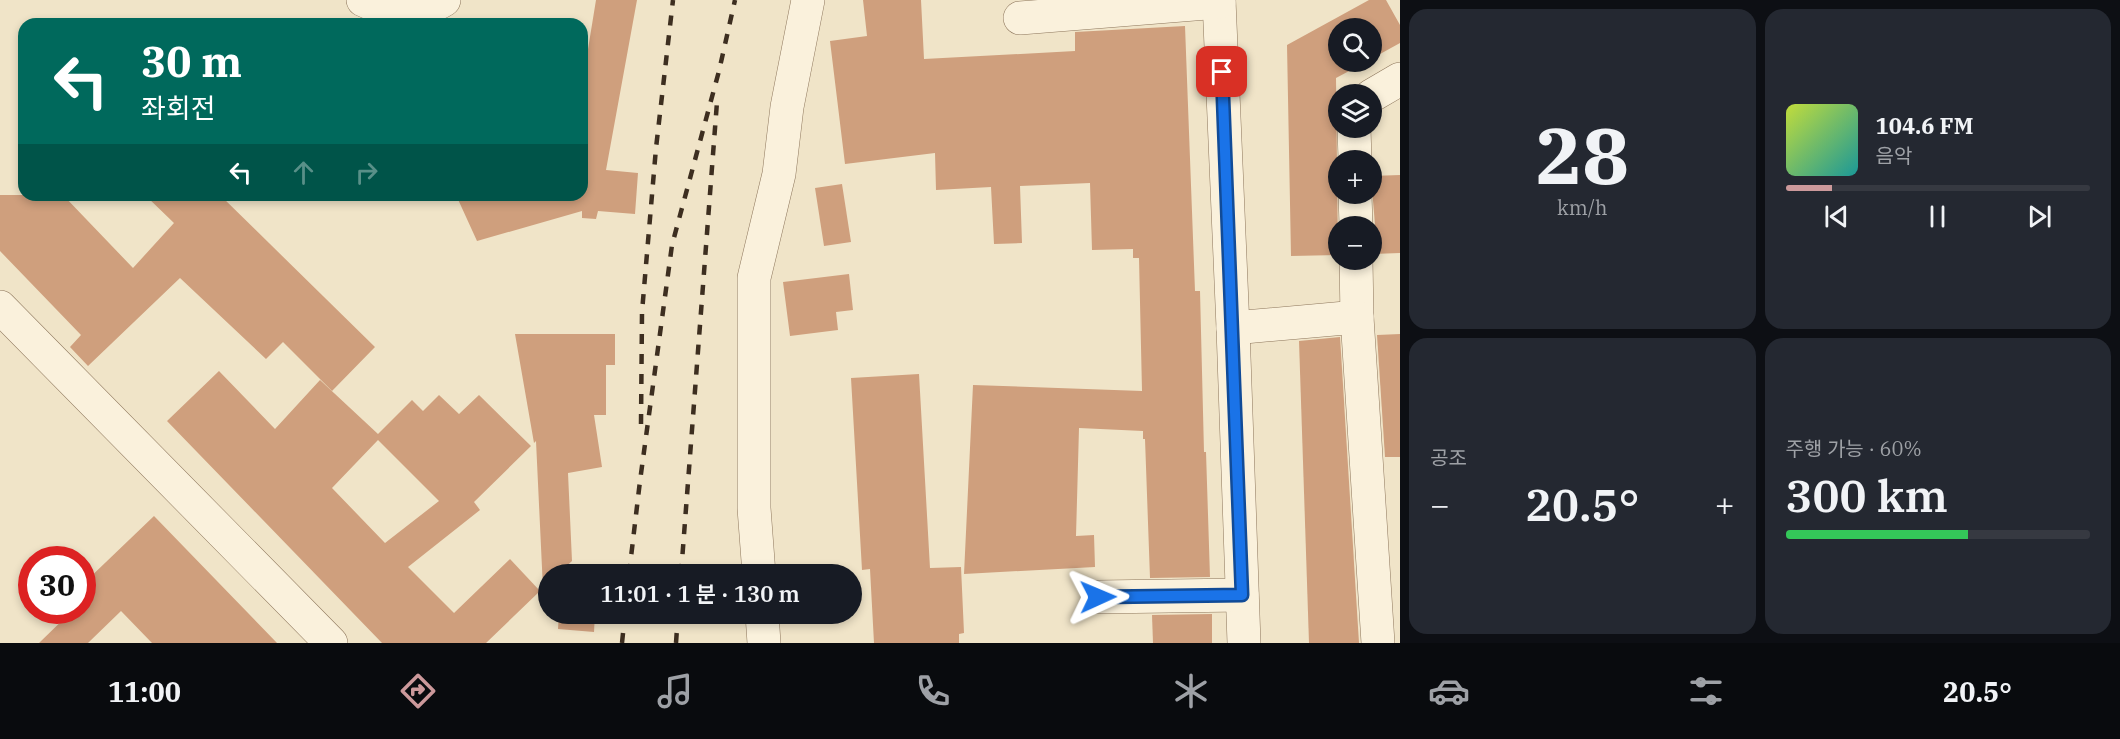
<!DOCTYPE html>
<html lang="ko">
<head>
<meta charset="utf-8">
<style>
  body { margin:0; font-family:"IBM Plex Serif","Noto Sans KR",serif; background:#242831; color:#f1f3f6; height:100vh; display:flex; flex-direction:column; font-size:22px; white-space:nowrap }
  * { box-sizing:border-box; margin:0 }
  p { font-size:20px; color:#9ea1a6 }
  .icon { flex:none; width:33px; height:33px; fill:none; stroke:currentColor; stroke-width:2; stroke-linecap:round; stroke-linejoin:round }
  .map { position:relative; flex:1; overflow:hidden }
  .details { display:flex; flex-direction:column; gap:9px; padding:9px; background:#0d0f14; width:720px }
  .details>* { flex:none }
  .banner { position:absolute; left:18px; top:18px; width:570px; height:183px; border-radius:18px; box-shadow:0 3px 9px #0003; background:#00695c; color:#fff; overflow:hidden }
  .buttons { position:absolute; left:1328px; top:18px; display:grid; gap:12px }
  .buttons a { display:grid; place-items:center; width:54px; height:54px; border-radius:50%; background:#171b24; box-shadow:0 3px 9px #0003; font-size:30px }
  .speed { position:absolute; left:18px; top:546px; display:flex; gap:12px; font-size:30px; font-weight:700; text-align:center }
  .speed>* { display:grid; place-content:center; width:78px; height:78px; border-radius:50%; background:#171b24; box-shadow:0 3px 9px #0003; line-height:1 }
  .speed .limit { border:9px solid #d22; background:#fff; color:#111 }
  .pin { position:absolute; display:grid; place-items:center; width:51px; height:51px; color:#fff; margin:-26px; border-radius:12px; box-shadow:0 3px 9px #0006 }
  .me { position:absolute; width:66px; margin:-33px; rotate:89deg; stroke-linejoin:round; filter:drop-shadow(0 0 4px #0008) }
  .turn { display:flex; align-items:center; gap:21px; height:126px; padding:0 24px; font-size:27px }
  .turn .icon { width:78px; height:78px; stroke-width:2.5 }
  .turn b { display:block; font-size:42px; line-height:51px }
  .lanes { display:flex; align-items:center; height:57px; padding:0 24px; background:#0003; justify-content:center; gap:30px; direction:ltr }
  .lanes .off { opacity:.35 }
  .big { font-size:45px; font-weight:600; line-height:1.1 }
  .details .widget { flex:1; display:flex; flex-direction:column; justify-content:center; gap:9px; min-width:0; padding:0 21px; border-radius:18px; background:#242831 }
  .details .dial { align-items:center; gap:0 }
  .dial b { font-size:78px; line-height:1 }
  .song { display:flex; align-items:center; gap:18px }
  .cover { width:72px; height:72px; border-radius:9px; background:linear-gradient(135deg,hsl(70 70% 55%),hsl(180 70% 35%)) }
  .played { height:6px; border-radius:3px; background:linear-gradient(90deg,#cc999b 15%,#363941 15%) }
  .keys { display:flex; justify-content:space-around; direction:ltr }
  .heat { display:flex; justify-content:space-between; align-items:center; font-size:33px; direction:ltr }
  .charge { height:9px; border-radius:4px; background:linear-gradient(90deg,#34c759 60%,#363941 0) }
  .details .tiles { flex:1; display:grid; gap:9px; grid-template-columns:repeat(2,1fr) }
  .trip { position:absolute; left:538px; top:564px; width:324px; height:60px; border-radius:30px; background:#171b24; box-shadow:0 3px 9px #0003; font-weight:600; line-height:60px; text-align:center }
  .tabs { display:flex; height:96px; justify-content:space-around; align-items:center; background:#090b0e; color:#9ea1a6 }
  .tabs .icon { width:42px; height:42px }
  .tabs .on { color:#cc999b }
  .tabs b { font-size:27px; color:#f1f3f6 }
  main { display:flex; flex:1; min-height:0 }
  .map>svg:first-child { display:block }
  .building { fill:#cf9f7d; fill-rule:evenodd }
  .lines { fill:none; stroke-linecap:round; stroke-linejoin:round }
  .minor-casing { stroke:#8d765c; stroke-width:34 }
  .minor { stroke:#faf1dc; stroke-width:33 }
  .rail { stroke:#3d2e20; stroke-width:4.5; stroke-dasharray:10 10; stroke-linecap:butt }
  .route-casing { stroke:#114b97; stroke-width:15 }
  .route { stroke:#1a73e8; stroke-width:10 }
</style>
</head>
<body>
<main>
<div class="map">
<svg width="1400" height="643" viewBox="0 0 1400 643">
  <rect width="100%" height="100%" fill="#f0e4c8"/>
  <g class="building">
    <polygon points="596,0 637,0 606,170 638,173 635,214 598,211 596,219 582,218 582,211 477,241 456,195 582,195 582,86"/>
    <polygon points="863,0 921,0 924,59 1075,51 1075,32 1185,26 1195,291 1200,291 1204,452 1206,452 1210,577 1150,578 1145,439 1143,439 1143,431 1079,428 1076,536 1094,535 1095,567 964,574 973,385 1142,391 1139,258 1133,258 1133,249 1092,250 1090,183 1020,186 1022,243 994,244 991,187 936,190 935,153 845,164 830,41 867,36"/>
    <polygon points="1369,0 1386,0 1400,25 1400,43 1371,59 1371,28 1338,28 1338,62 1366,62 1336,78 1338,255 1291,256 1287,45"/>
    <polygon points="1400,175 1400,253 1373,254 1371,249 1371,237 1375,225 1371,176"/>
    <polygon points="842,184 851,242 824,246 815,188"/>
    <polygon points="0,195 63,195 133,268 174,223 145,195 220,195 375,347 332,391 283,342 266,359 180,278 88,366 70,347 81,335 0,251"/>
    <polygon points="849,274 853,310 836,312 838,330 790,336 783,282"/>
    <polygon points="515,334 615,334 615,365 606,365 606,415 594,415 602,467 568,473 572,561 558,574 549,574 549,583 543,589 536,441 534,443"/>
    <polygon points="1400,334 1400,457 1385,457 1377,335"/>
    <polygon points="1340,337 1359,643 1309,643 1299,341"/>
    <path d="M219 371 275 429 320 380 378 434 412 400 423 411 439 395 459 414 479 395 531 446 474 502 480 510 408 567 454 613 510 559 540 591 486 643H382L167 421ZM378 440 439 501 385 543 332 488Z"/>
    <polygon points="919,374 930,568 961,567 964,633 959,634 959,643 874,643 870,569 862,570 851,378"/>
    <polygon points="154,516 277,643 152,643 121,611 88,643 39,643 73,610 82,610 82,585"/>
    <polygon points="559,614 595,614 594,632 558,629"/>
    <polygon points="1212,614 1212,643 1153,643 1152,615"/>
  </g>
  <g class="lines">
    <g class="minor-casing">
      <g id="minor">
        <path d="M363 0C386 12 422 14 444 0"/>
        <polyline points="1219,0 1233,328 1244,643"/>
        <polyline points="1020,18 1219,2"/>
        <polyline points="1371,96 1400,79"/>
        <polyline points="1354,128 1355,160"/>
        <polyline points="1355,194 1356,226"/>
        <polyline points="1356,260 1357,317 1378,643"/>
        <polyline points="0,307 331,643"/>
        <polyline points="1233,328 1357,317"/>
        <polyline points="759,574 754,508 754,278 779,174 787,107 808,0"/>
        <polyline points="1098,597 1242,595"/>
        <polyline points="762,614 764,643"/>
      </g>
    </g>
    <use href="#minor" class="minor"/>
    <g class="rail">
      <polyline points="641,424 642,312 656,148 673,0"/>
      <polyline points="629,574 640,481 672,245 719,71 735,0"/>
      <polyline points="681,574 717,102"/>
      <polyline points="622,643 625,614"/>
      <polyline points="676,643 678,614"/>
    </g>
  </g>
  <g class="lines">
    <g class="route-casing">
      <polyline id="route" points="1098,597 1242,595 1222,72"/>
    </g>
    <use href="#route" class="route"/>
  </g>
</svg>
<div class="buttons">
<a><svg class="icon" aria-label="search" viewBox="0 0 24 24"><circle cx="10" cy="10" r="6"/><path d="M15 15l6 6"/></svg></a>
<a><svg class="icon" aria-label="layers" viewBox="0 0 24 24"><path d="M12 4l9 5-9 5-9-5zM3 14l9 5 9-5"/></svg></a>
<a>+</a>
<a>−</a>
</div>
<div class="speed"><div class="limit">30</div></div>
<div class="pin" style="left:1222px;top:72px;background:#d93025"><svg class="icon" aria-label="arrive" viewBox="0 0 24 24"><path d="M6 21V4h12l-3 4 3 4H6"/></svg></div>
<svg class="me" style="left:1098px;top:597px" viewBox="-20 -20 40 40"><path d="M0-17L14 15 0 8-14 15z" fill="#1a73e8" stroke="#fff" stroke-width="4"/></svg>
<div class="trip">11:01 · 1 분 · 130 m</div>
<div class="banner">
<div class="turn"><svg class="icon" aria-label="left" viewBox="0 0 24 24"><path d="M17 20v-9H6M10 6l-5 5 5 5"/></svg><div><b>30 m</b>좌회전</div></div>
<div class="lanes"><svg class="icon" aria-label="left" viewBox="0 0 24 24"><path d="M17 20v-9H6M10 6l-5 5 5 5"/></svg><svg class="icon off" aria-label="ahead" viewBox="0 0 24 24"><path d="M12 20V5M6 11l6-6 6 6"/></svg><svg class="icon off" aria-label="right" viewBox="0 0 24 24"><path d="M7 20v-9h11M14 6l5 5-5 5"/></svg></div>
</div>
</div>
<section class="details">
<div class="tiles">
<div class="widget dial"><b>28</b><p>km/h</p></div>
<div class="widget">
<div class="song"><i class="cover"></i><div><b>104.6 FM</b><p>음악</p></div></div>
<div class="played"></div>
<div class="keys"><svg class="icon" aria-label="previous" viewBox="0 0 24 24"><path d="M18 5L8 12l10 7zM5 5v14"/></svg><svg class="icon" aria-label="pause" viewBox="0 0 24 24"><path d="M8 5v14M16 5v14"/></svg><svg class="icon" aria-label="next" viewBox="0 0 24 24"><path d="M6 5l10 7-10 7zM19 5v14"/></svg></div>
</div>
<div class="widget"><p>공조</p>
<div class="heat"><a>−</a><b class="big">20.5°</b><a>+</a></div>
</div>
<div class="widget"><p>주행 가능 · 60%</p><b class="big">300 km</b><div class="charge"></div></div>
</div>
</section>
</main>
<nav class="tabs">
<b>11:00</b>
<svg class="icon on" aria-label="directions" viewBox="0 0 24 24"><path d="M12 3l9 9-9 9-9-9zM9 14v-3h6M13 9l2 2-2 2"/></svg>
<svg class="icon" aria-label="music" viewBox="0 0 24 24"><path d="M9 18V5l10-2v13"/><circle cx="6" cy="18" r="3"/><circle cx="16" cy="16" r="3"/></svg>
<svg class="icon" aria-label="phone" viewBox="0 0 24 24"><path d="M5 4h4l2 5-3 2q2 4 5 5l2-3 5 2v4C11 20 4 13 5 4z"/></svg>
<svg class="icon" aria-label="climate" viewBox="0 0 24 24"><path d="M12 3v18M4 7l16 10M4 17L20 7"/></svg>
<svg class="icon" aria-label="car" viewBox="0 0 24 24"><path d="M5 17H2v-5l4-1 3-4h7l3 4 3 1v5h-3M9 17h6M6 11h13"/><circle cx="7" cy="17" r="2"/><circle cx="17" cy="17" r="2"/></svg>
<svg class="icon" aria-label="filters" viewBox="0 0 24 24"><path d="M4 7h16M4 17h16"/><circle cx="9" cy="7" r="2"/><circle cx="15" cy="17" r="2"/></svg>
<b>20.5°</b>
</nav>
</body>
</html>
